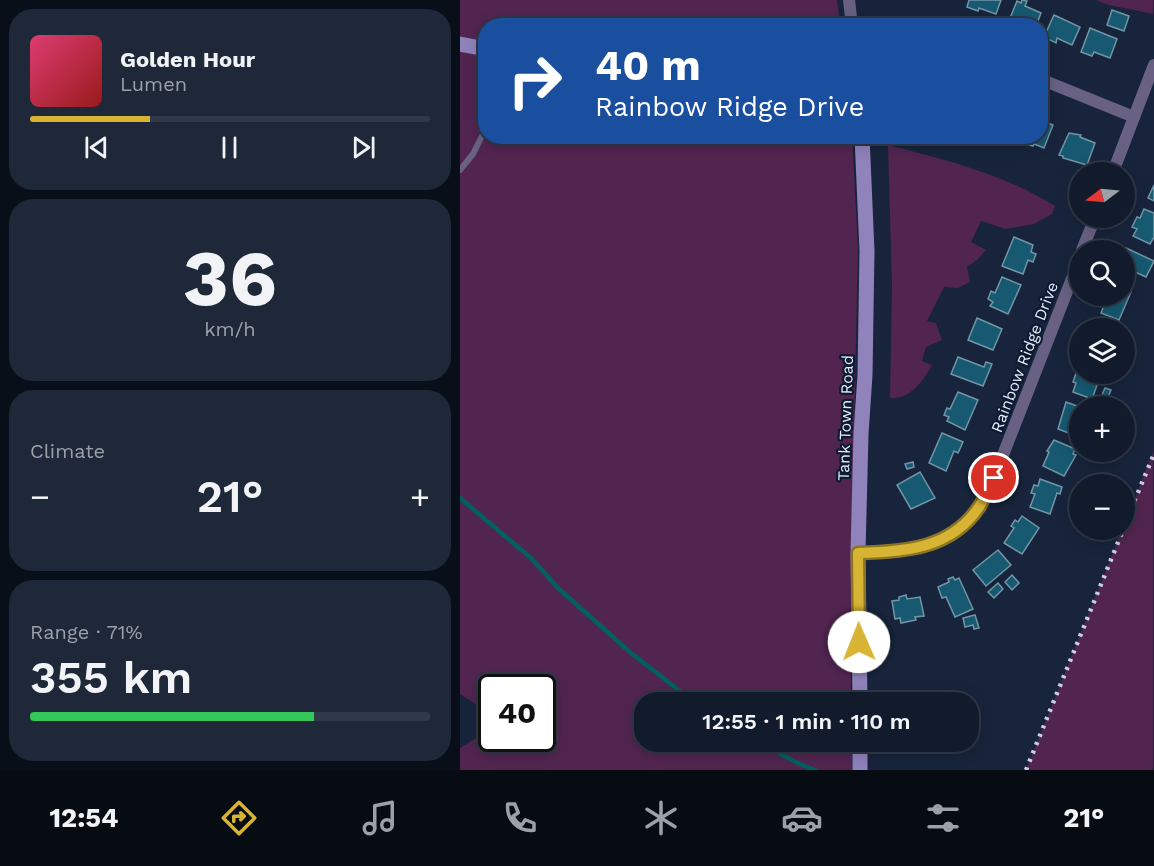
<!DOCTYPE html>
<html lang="en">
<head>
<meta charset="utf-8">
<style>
  body { margin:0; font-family:"Work Sans",sans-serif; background:#1e2838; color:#f1f3f6; height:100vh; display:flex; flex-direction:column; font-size:22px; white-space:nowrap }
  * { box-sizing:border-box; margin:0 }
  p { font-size:20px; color:#9ca1a9 }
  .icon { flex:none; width:33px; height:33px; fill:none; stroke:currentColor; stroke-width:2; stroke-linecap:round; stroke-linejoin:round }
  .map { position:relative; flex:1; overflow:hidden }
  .panel { display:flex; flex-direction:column; gap:9px; padding:9px; background:#090f18; width:460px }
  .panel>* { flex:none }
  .top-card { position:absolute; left:18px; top:18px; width:570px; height:126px; border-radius:24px; box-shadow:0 3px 15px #0003,0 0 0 2px #303948; background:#1a4fa0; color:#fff; overflow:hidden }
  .needle { width:39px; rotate:254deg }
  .controls { position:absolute; left:609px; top:162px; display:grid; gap:12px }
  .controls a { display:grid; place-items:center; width:66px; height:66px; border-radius:50%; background:#111b2c; box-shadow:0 3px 15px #0003,0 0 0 2px #303948; font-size:30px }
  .speed { position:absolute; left:18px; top:674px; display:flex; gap:12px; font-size:30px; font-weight:700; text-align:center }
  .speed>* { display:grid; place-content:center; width:78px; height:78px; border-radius:50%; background:#111b2c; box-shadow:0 3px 15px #0003,0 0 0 2px #303948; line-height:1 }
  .speed .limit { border:3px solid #111; border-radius:9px; background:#fff; color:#111 }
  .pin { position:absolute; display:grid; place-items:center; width:51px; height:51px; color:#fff; margin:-26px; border:3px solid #fff; border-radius:50%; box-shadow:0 2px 6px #0007 }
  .me { position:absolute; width:66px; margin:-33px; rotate:359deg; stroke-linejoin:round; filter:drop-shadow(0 0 4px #0008) }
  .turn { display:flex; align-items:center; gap:21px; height:126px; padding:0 18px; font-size:27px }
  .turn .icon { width:78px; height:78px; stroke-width:2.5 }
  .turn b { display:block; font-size:42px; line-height:51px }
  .big { font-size:45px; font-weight:600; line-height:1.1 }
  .panel .card { flex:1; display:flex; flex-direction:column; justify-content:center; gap:9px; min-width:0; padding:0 21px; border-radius:24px; background:#1e2838 }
  .panel .dial { align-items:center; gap:0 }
  .dial b { font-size:78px; line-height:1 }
  .song { display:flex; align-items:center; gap:18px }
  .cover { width:72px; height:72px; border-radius:9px; background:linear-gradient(135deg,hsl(340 70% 55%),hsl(0 70% 35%)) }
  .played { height:6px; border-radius:3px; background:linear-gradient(90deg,#d7b434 30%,#303948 30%) }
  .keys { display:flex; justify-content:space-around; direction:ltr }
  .heat { display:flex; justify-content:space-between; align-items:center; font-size:33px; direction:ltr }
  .charge { height:9px; border-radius:4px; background:linear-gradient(90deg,#34c759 71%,#303948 0) }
  .trip { position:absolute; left:174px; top:692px; width:345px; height:60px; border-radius:24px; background:#111b2c; box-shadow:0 3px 15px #0003,0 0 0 2px #303948; font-weight:600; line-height:60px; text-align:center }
  .dock { display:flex; height:96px; justify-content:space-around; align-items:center; background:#070b12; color:#9ca1a9 }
  .dock .icon { width:42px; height:42px }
  .dock .active { color:#d7b434 }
  .dock b { font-size:27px; color:#f1f3f6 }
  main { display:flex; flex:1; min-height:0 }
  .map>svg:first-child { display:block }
  .green { fill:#512550 }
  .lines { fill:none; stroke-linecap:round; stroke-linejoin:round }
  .stream { stroke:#026060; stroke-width:4.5 }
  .building { fill:#165971; stroke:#7295a6; stroke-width:1.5 }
  .lane { stroke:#696184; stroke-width:6 }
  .street { stroke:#696184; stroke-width:12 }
  .secondary { stroke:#9083bc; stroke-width:15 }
  .rail { stroke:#c7d1e2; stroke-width:4.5; stroke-dasharray:3 6; stroke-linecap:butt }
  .route-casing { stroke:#8c7522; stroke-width:15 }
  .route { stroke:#d7b434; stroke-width:10 }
  .labels { text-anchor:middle; stroke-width:4.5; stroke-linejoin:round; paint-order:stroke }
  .street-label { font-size:16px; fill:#e2ebfb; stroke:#0e1a30 }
</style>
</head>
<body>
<main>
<section class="panel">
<div class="card">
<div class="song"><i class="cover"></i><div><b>Golden Hour</b><p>Lumen</p></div></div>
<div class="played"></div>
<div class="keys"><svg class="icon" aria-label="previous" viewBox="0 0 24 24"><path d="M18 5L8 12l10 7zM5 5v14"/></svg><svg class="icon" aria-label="pause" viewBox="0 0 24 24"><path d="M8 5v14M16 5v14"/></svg><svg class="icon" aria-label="next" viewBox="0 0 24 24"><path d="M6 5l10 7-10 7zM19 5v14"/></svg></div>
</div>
<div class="card dial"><b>36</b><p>km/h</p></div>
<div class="card"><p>Climate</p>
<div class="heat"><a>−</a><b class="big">21°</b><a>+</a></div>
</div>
<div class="card"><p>Range · 71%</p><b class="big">355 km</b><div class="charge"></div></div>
</section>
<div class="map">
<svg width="694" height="770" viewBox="0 0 694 770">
  <rect width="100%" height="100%" fill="#17243b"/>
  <g class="green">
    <polygon points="0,0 377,0 380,25 26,26 26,136 392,137 398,248 391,570 391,702 184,702 184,741 392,741 392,770 0,770 0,748 31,729 32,738 82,738 82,687 32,687 31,714 0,694"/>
    <polygon points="636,0 693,0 693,14 649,5"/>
    <path d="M428 145C486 160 544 174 595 206L592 214 574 224 546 229 521 221 511 242 526 250 517 260 507 267 510 282 498 288 484 287 467 321 476 323 482 340 466 347 462 361 472 365C463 381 450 400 430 398L432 286Z"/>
    <polygon points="693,452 693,770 566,770 662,530 664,530 665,524"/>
  </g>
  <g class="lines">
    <g class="stream">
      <polyline points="0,498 71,558 99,589 171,653 234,702"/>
      <path d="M302 741C314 752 338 764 355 770"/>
    </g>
  </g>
  <g class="building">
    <polygon points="509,0 541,0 536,14 519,8 518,11 507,7"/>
    <polygon points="562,0 567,1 565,6 581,13 576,26 555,26 548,23 557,1 561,3"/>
    <polygon points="652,10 669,16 664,31 647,25"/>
    <polygon points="594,15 620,27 612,45 597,38 596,43 584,37"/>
    <polygon points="630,28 657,39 650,58 634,52 632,56 621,52"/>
    <polygon points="582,121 593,125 584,148 574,144 573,146 566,144 567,141 557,137 580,136 580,123"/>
    <polygon points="609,133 621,135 620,137 635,143 627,165 603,158 603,156 599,155"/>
    <polygon points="694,185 694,201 688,198"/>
    <polygon points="684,209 694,213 694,237 690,244 673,236 677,229 672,227 677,217 680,218"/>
    <polygon points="554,237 573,245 571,252 576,254 573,262 568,260 563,274 542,266"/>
    <polygon points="666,248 694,261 686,277 664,267"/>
    <polygon points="542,277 561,285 548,314 530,306 533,302 528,299 531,291 535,293"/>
    <polygon points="664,289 671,292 659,320 641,313 644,305 640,303 644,296 664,296"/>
    <polygon points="517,318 542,329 533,350 508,340"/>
    <polygon points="638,322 655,328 636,328"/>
    <polygon points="498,357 524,367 526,362 532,364 523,386 491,374"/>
    <polygon points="617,370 620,371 620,374 641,374 632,399 613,392 616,383 613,382"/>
    <polygon points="645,388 651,390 645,404 639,402"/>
    <polygon points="498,392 518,400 505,430 487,421 489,417 484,415 487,408 490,409"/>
    <polygon points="606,402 620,407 620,431 617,436 598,429"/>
    <polygon points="482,433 503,442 498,453 494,451 486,471 469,463"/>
    <polygon points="594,440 615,449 613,454 616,455 604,476 583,466 589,452 587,451"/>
    <polygon points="453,462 454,467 447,469 445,464"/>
    <polygon points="460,472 475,498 451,509 437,485"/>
    <polygon points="580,479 602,487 600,494 597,493 590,514 570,507 575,494 571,493 574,485 578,486"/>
    <polygon points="562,516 579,528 562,554 544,543 554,528 551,526 555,520 558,522"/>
    <polygon points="538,550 551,565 526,586 513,570"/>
    <polygon points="552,575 559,583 552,590 545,582"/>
    <polygon points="493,577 495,580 499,578 513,609 495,617 486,597 482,598 478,587 489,582 488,579"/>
    <polygon points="538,583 543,589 534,598 528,592"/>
    <polygon points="446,595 447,599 460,597 464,616 455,617 456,620 441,623 440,618 435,619 432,601 439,600 439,597"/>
    <polygon points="515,615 519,628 514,629 513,625 505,627 503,618"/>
  </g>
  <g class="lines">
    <polyline class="lane" points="0,170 13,154 26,128"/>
    <g class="street">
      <polyline points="389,0 392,26"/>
      <polyline points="580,79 674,117"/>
      <polyline points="653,172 694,65"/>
      <polyline points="622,250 635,218"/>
      <path d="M398 553C444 552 492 549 519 507 525 498 529 487 534 478L620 258"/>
    </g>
    <g class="secondary">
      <polyline points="0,44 26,49"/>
      <polyline points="400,702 398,553 401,434 405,375 407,251 402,136"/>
      <polyline points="400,770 400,741"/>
    </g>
    <g class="rail">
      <polyline points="664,526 694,454"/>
      <polyline points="566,770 663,530"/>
    </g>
  </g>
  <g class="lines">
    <g class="route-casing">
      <path id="route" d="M399 642 398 553C444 552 491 549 519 507 525 498 529 487 534 478"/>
    </g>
    <use href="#route" class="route"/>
  </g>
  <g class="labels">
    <g class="street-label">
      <text transform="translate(564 357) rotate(-69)" y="6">Rainbow Ridge Drive</text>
      <text transform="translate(385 418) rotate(-88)" y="6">Tank Town Road</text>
    </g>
  </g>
</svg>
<div class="controls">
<a><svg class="needle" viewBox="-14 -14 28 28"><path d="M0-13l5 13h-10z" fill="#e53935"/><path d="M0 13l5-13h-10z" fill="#9ca1a9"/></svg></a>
<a><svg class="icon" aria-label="search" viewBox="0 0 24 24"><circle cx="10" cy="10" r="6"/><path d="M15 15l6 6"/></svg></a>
<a><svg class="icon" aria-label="layers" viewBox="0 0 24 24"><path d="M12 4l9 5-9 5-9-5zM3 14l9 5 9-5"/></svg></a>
<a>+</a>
<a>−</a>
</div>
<div class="speed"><div class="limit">40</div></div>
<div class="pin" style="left:534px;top:478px;background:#d93025"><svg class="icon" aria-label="arrive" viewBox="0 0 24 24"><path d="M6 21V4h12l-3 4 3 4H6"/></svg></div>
<svg class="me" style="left:399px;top:642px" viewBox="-20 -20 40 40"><circle r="19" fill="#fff"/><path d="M0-13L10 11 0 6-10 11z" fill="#d7b434"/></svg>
<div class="trip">12:55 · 1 min · 110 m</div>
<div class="top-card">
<div class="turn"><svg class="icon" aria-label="right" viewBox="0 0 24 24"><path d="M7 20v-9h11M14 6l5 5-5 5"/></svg><div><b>40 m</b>Rainbow Ridge Drive</div></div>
</div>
</div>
</main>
<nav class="dock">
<b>12:54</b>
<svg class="icon active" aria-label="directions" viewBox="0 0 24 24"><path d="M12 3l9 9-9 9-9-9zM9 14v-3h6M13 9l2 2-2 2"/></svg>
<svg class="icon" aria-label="music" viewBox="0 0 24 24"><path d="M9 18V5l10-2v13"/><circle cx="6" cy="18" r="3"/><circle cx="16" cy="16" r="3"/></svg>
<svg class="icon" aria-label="phone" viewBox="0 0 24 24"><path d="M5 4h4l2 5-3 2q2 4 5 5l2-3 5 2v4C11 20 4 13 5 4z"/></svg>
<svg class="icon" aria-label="climate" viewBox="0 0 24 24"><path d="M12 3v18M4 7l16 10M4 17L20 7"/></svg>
<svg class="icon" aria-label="car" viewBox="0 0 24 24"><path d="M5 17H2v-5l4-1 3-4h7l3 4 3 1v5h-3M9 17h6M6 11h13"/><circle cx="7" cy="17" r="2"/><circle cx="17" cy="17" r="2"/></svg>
<svg class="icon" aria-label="filters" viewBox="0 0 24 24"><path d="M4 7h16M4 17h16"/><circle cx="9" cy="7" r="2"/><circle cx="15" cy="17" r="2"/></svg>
<b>21°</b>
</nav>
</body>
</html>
